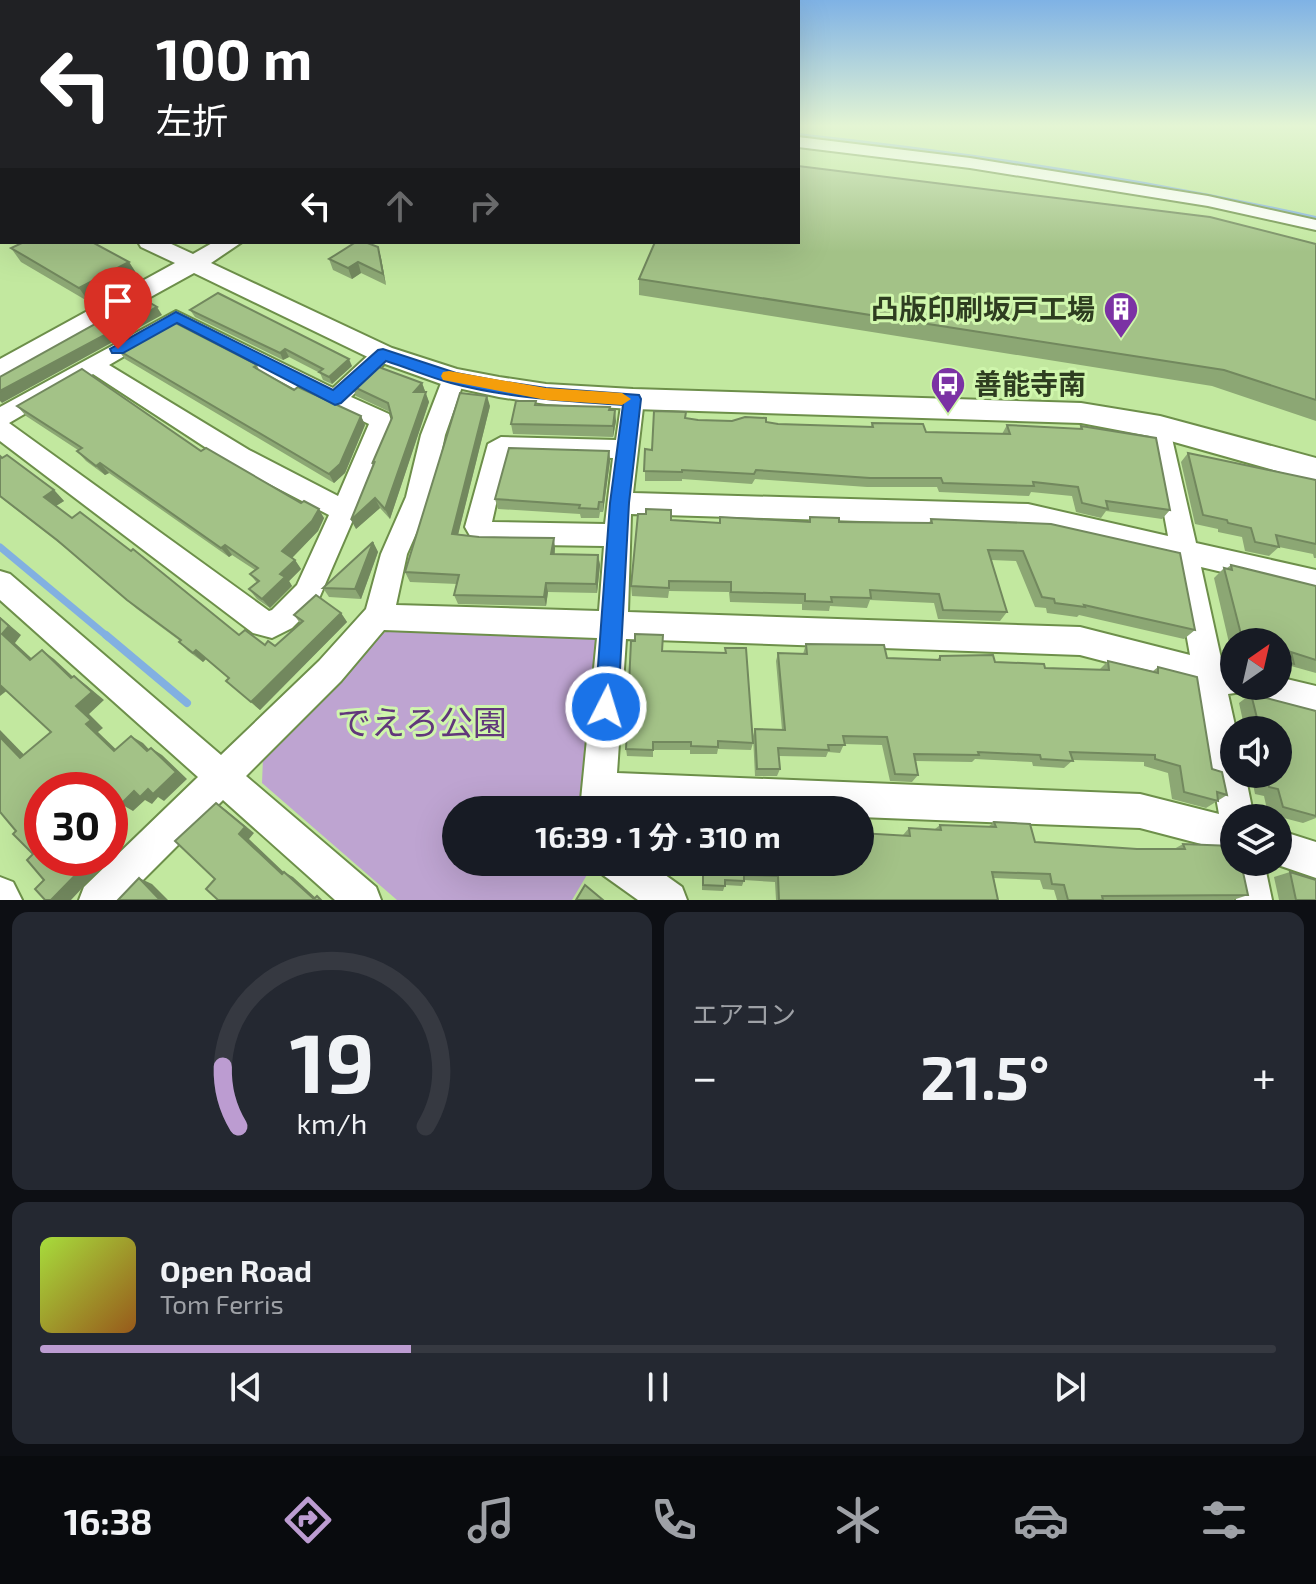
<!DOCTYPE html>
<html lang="ja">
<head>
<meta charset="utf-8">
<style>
  body { margin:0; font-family:"Exo 2","Noto Sans JP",sans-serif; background:#242831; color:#f1f3f6; height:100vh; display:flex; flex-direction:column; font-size:30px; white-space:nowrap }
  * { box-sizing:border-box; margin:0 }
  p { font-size:26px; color:#9ea1a6 }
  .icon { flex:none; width:44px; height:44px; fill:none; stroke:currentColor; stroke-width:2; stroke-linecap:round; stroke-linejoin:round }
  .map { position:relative; height:900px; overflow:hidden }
  .side { display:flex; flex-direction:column; gap:12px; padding:12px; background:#0d0f14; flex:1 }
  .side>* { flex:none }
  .hud { position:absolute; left:0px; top:0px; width:800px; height:244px; box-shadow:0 8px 32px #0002; background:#202124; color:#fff; overflow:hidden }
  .needle { width:52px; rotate:34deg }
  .controls { position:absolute; left:1220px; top:628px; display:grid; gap:16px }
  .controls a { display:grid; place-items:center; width:72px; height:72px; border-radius:50%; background:#171b24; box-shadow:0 8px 32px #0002; font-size:40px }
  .speed { position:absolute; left:24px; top:772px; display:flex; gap:16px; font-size:40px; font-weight:700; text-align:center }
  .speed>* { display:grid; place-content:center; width:104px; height:104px; border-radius:50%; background:#171b24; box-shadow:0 8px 32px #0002; line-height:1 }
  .speed .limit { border:12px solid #d22; background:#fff; color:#111 }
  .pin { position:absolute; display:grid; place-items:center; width:68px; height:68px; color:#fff; margin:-82px -34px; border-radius:50% 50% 50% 0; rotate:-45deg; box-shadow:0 0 8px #0007 }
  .pin .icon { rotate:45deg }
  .me { position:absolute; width:88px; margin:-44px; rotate:5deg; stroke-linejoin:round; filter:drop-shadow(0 0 6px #0008) }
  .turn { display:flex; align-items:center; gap:28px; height:168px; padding:0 24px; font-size:36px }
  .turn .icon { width:104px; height:104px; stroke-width:2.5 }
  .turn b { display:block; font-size:56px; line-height:68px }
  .lanes { display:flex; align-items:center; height:76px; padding:0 24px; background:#0003; justify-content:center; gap:40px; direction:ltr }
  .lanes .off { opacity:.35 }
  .big { font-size:60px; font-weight:700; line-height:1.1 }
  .side .card { flex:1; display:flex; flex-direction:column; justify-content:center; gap:12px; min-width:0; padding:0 28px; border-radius:16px; background:#242831 }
  .side .dial { align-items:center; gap:0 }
  .dial svg { height:208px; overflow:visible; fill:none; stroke:#363941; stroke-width:7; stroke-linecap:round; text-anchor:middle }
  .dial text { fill:#f1f3f6; stroke:none }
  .song { display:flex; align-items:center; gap:24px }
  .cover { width:96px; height:96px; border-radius:12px; background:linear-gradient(135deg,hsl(80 70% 55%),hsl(30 70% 35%)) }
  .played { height:8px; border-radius:4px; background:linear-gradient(90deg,#bc9cd1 30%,#363941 30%) }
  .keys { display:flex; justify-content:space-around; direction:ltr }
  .heat { display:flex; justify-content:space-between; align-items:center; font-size:44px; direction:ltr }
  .side .tiles { flex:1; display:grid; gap:12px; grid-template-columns:1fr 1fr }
  .card:last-child { grid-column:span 2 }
  .trip { position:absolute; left:442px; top:796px; width:432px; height:80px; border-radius:40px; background:#171b24; box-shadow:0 8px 32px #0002; font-weight:700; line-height:80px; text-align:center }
  .dock { display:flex; height:128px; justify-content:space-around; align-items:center; background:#090b0e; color:#9ea1a6 }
  .dock .icon { width:56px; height:56px }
  .dock .active { color:#bc9cd1 }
  .dock b { font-size:36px; color:#f1f3f6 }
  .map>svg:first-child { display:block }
  .green { fill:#bea4d1 }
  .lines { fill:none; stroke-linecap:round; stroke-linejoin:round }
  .stream-far2 { stroke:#82b0e1; stroke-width:4 }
  .stream-far1 { stroke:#82b0e1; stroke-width:7 }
  .stream { stroke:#82b0e1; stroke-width:8 }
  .pedestrian-casing { stroke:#6d8f4a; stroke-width:4 }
  .minor-casing { stroke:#6d8f4a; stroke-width:4 }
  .tertiary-casing { stroke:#6d8f4a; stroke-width:4 }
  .pedestrian { fill:#fff; fill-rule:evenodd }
  .minor { fill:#fff; fill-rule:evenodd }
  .tertiary { fill:#fff; fill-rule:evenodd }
  .wall { fill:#8ca774 }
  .shaded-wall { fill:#72885e }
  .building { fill:#a3c287; stroke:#72885e; stroke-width:2 }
  .route { fill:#1a73e8; stroke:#114b97; stroke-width:2 }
  .slow { fill:#f59e0b }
  .labels { text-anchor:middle; stroke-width:6; stroke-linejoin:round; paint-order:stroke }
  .poi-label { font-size:28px; font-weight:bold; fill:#2e3d20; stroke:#cff6ac; text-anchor:end }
  .near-park-label { font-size:34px; fill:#61377b; stroke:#cff6ac }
</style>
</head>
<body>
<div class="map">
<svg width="1316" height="900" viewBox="0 0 1316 900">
  <rect width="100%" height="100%" fill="#c2e89f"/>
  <polygon class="green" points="397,629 593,636 600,644 584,810 456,810 456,862 594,863 572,900 397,900 262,783 263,758 379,634"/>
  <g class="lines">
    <path class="stream-far2" d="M798 135C972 154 1145 180 1316 218"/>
    <polyline class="stream-far1" points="0,547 108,637"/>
    <polyline class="stream" points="106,635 187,703"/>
    <g class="pedestrian-casing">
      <polygon id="pedestrian" points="0,208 2,209 2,217 0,216"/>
    </g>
    <g class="minor-casing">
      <g id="minor">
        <polygon points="798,137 970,158 1208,196 1316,220 1316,230 1208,206 970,168 798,147"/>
        <path d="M176 311 333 388 375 349H391L394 354 351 397 389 414 393 427 317 603 292 628 272 638 253 633 0 441V407ZM176 326 293 388 369 424 338 496 249 450 109 365ZM93 374 231 464 329 515 297 585 272 610 269 611 9 423Z"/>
        <path d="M454 370 462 373 465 378 445 435 432 497 407 554 396 605 599 611 604 546 482 544 473 541 465 527 488 444 501 437 616 440 622 399 625 393H641L644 399 633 493 1028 504 1168 536 1148 427 1152 421 1160 418 1168 421 1196 543 1316 570V594L1201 567 1222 663 1234 666V686H1278V677L1316 686V716L1244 696 1242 692 1228 694 1236 730 1234 774H1245L1254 818H1234V862H1264L1272 900H1236L1228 862 1232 852 1140 828 860 817V810L614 806V810H580L597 638 384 630 341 681 246 776 376 887 381 900H335L223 800 123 900H79L84 887 198 777 0 600V571L10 574 221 755 319 661 366 609 381 554 406 497 421 435 443 378 446 373ZM507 455 613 458 605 524 492 522ZM631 514 1028 526 1173 560 1190 655 1080 627 628 612ZM626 639 1080 655 1196 685 1219 814 1140 794 617 773Z"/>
        <polygon points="1278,830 1316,842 1316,878 1269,862 1278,862"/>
        <polygon points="598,862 647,862 682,887 687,900 638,900 603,875"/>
        <polygon points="0,877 13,882 22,900 0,900"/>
      </g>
    </g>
    <g class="tertiary-casing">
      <g id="tertiary">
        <polygon points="0,160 2,161 2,173 0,172"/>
        <polygon points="138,242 167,242 193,254 214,242 242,242 211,263 392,348 457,369 499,377 546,384 633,389 1081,403 1160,416 1316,458 1316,482 1160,438 1081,423 633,409 546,404 499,397 444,385 374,360 194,273 0,380 0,359 175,263 141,247"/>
      </g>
    </g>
    <use href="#pedestrian" class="pedestrian"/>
    <use href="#minor" class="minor"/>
    <use href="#tertiary" class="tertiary"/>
  </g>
  <g class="wall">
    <polygon points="1316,244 1316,421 1212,386 639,295 639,279"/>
    <polygon points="378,247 381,258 386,285 361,273 352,279 333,270 329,259"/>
    <polygon points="11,248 129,262 138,276 89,302 21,262"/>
    <polygon points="190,310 352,366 332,384 323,380 320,373 289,357 283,360 195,317"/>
    <polygon points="118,350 257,365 259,370 294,390 361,416 365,425 345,473 334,483 125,359"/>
    <polygon points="422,383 429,402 390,519 380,508 356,529 392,418 390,412 356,396 352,386"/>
    <polygon points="537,405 616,421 613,437 513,434 511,424"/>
    <polygon points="17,406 201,451 324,518 318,531 292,558 295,560 301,569 289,581 292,586 270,608 257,599 249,589 257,583 250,574 255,570 232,555 229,557 109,473 105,475 86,461 77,451 78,450 26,416"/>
    <polygon points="490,406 458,534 555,548 555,554 598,555 600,565 597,593 548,592 546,606 458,604 454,595 457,584 410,582 405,572"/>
    <polygon points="685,418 698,420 778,424 871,427 872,423 926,432 1002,434 1007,425 1079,429 1081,426 1170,510 1162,519 1106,511 1101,518 1076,512 1072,496 1031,492 1029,496 939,492 937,487 867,487 755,479 752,484 682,479 682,481 645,481 645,449 652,450"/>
    <polygon points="609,451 610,461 603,512 600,512 599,518 581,518 580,514 498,509 495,499"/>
    <polygon points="1188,453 1316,480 1316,558 1314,558 1313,554 1279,547 1269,556 1245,551 1242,537 1218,532 1218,529 1195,524 1181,462"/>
    <polygon points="0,456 54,490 64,501 56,506 72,518 239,635 265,645 275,646 300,623 294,615 341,613 347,622 260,710 226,681 229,679 206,659 203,662 188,651 179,642 180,641 137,609 68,550 0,497"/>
    <polygon points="646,514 671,520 719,523 808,522 810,517 839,522 929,523 931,519 1051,524 1195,630 1184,639 1079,615 1077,617 1047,613 1046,608 1035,607 1016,561 991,560 1007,612 1000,621 938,619 934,603 870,600 867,608 830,606 829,611 802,610 802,604 730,602 729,592 669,591 668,598 632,596 631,586"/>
    <polygon points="373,542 378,552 361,599 329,597 323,588"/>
    <polygon points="1231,565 1316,586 1316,673 1291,666 1281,673 1278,672 1278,642 1234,642 1233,660 1214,578 1224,568 1227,568"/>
    <polygon points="806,644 887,658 937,660 940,656 1045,668 1099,670 1108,661 1153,671 1158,667 1227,795 1206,808 1172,799 1168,773 1144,766 1144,762 1073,760 1064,768 1033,766 1032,762 975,759 972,762 916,761 918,775 912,782 890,781 882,745 844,744 840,753 828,752 826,757 779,756 780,769 777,776 755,776 753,736 755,729 782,730 776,661 778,653 803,654"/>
    <polygon points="725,648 753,743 751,750 718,749 717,754 690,754 690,750 653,750 653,757 627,756 626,749 663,651 725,653"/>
    <polygon points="1251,694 1316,711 1316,818 1303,823 1268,814 1264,796 1255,794 1251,774 1278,774 1278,730 1245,730 1239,703"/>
    <polygon points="994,822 1035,842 1137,849 1174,849 1183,844 1248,895 1233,900 1057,900 1054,890 1043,889 1040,880 994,878 998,900 776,900 775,882 744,880 742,886 725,885 723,891 702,890 702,862 860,862 903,835 909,828 935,829 940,825 988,827"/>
    <polygon points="1290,872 1316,900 1279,900 1274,877"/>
  </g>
  <g class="shaded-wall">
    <polygon points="378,247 381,258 386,285 383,274"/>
    <polygon points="129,262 138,276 89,302 79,288"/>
    <polygon points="358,262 361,273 352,279 348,268"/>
    <polygon points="157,307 162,315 2,403 0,401 0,391"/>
    <polygon points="285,349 289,357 283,360 280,353"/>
    <polygon points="349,359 352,366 332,384 329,377"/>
    <polygon points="422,383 429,402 390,519 385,509 414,392"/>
    <polygon points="487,396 490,406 456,543 452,534"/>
    <polygon points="615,410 616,421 613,437 613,426"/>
    <polygon points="361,416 365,425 345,473 334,483 329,474"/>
    <polygon points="609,451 610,461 603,512 603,502"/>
    <polygon points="100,463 109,473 105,475 96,466"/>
    <polygon points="54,490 64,501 54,507 44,497"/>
    <polygon points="375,498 380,508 356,529 351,520"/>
    <polygon points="319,509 324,518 318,531 289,561 282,551"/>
    <polygon points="554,538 555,548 553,564 551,554"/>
    <polygon points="373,542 378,552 361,599 355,589"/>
    <polygon points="225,545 232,555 229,557 221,548"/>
    <polygon points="598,555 600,565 597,593 596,584"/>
    <polygon points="295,560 301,569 289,581 292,586 270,608 262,599 280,574"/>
    <polygon points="546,583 548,592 546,606 544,597"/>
    <polygon points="341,613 347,622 260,710 251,702"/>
    <polygon points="0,617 21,635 15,643 42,668 30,660 2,634"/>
    <polygon points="42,650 54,659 84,687 71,678"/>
    <polygon points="196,650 206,659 203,662 193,653"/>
    <polygon points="74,676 86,685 104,700 89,714 103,728 98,732 126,759 114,751 86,724 76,706"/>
    <polygon points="0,683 9,689 0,696"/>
    <polygon points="0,730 35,766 20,758 0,737"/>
    <polygon points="131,736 143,743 158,759 147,751"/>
    <polygon points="151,748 162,755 187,779 164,801 158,797 152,804 145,800 133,811 121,804"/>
    <polygon points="103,784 115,791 110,796 110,790 97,790"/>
    <polygon points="216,803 226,810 254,833 249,839 291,879 282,874 239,834"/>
    <polygon points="110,846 116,852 71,900 51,900 92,858 110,858"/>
    <polygon points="284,872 293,877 318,900 316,900"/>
    <polygon points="139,878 152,884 168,900 160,900"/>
  </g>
  <g class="building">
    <polygon points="0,126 2,126 2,141 0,140"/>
    <polygon points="798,166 1210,217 1316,244 1316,400 1224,370 639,279 655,242 798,242"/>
    <polygon points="24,242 92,242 129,262 79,288 11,248"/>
    <polygon points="356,242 365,242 378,247 383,274 358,262 348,268 329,259"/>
    <polygon points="218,293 349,359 329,377 319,372 323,369 285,349 280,353 190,310"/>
    <polygon points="142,298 157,307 0,391 0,377"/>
    <polygon points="170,320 257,365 254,367 294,390 298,387 361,416 340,464 329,474 118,350"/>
    <polygon points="376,366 422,383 414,392 426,392 385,509 375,498 351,520 375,461 372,464 392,418 388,403 352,386"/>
    <polygon points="82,369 201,451 206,448 301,503 304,501 319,509 312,521 282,551 295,560 280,574 285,577 262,599 249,589 259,581 250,574 258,568 225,545 221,548 100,463 96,466 77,451 82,448 17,406"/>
    <polygon points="460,393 487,396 452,534 479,537 554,538 551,554 598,555 596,584 546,583 544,597 454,595 459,575 405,572"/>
    <polygon points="516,401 536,401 535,405 610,407 609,410 615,410 613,426 511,424"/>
    <polygon points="654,411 686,412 685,418 698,420 732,421 745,417 766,418 766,422 778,424 873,427 872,423 923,424 926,432 1010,434 1007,425 1082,429 1081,426 1156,438 1170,510 1106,501 1108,509 1082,503 1078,487 1033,482 1034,486 943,483 941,478 870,478 756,470 754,474 682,470 682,472 644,471 645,449 652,450"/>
    <polygon points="509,448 609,451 603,502 599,502 598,509 579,508 580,505 495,499"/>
    <polygon points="1188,453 1316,480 1316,544 1276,535 1279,547 1255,542 1251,528 1228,523 1227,520 1203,515"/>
    <polygon points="7,455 54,490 44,497 72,518 80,512 131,551 133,549 239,635 245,630 265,645 268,641 275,646 303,621 294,615 316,595 341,613 251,702 226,681 229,678 196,650 193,653 179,642 181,640 127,600 57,540 0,496 0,456 2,458"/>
    <polygon points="646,509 671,510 671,520 720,523 720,517 810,522 810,517 839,518 839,522 932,523 931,519 1051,524 1180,553 1195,630 1084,605 1085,607 1055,603 1054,599 1042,597 1023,551 988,550 1007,612 943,610 939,594 870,590 871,598 831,597 832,602 805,601 805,594 731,592 731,582 669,581 669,588 631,586 638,514 646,514"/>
    <polygon points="373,542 355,589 323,588"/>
    <polygon points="1231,565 1316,586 1316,660 1291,652 1294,664 1278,660 1278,642 1243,642 1224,568 1232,570"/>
    <polygon points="0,618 9,626 2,634 30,660 42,650 71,678 74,676 92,692 76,706 91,720 86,724 114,751 131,736 147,751 151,748 176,772 153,794 148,789 140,797 134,791 121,804 110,792 110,790 108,790 103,784 97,790 42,790 42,858 92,858 51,900 45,900 35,889 44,880 27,860 33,854 13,834 16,831 0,812 0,737 20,758 51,732 0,685"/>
    <polygon points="635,634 663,635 662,651 726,653 725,648 746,648 753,743 718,741 718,747 691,746 691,742 653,742 653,750 626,749 631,641 635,641"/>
    <polygon points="806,644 884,645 887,658 940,660 940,656 993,655 995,662 1044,664 1045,668 1109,670 1108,661 1158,673 1158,667 1197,677 1212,769 1222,772 1227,795 1217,792 1218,801 1184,792 1180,766 1155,759 1155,755 1070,752 1073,761 1041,759 1040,755 978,752 979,755 914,754 918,775 895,774 887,737 843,736 845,745 828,745 829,750 778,748 780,769 757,769 755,729 785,730 778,653 807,654"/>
    <polygon points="1251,694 1316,711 1316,816 1283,807 1278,789 1269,787 1266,774 1278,774 1278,730 1260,730"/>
    <polygon points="216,803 245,827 239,834 282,874 284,872 314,899 317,896 321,900 218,900 206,889 215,879 175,841"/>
    <polygon points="647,806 712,810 647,810"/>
    <polygon points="994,822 1030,824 1035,842 1137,849 1185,849 1183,844 1232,846 1234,852 1234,862 1238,862 1243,872 1248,895 1102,896 1103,900 1068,900 1064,885 1052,884 1050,874 992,872 998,900 779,900 778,876 744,875 744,881 725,880 725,886 703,885 703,862 860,862 860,833 910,836 909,828 941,830 940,825 996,827"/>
    <polygon points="1290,872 1316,880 1316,900 1296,900"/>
    <polygon points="139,878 160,900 118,900"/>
    <polygon points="585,885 603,900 576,900"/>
  </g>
  <linearGradient id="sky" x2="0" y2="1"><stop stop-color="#7fb2e5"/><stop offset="0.5" stop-color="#e4f5d4"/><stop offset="1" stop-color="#e4f5d4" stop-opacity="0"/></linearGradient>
  <rect width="1316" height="252" fill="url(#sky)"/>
  <path class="route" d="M176 312 333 390 378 350 383 349 456 373 499 381 546 388 639 395 641 399 629 503 618 707 615 715 606 718 598 715 595 707 610 503 623 405C566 401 507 398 451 383 429 377 408 368 386 361L341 403 335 405 177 323 123 353H112L110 349Z"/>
  <polygon class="slow" points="449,371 546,388 622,393 631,399 622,405 546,400 443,380 441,376 443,372"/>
  <defs>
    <g id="building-pin" transform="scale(1.8)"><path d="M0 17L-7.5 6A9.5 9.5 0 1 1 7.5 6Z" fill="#7b32a4" stroke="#cff6ac"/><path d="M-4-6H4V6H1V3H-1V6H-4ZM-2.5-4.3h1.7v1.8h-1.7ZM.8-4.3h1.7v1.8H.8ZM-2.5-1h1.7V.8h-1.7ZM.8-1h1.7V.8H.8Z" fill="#fff"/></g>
    <g id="bus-pin" transform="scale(1.8)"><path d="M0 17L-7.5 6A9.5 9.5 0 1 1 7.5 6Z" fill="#7b32a4" stroke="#cff6ac"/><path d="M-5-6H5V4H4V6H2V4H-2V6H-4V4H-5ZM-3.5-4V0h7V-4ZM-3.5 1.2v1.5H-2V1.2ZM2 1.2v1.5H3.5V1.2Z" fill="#fff"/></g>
  </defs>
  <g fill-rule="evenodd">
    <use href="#building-pin" x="1121" y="309"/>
    <use href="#bus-pin" x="948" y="384"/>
  </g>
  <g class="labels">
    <g class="poi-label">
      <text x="1095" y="319">凸版印刷坂戸工場</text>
      <text x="974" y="394" text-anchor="start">善能寺南</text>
    </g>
    <g class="near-park-label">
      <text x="422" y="735">でえろ公園</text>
    </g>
  </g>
</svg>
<div class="controls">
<a><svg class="needle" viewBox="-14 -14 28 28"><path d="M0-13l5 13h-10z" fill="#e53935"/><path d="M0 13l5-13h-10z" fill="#9ea1a6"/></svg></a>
<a><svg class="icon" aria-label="sound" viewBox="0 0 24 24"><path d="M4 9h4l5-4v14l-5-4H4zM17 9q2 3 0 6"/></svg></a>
<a><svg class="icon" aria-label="layers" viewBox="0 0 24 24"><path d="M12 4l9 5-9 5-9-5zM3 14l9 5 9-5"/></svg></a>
</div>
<div class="speed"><div class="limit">30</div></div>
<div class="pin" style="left:118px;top:349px;background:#d93025"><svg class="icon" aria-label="arrive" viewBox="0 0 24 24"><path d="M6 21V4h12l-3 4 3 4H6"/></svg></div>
<svg class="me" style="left:606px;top:707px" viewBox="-20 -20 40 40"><circle r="17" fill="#1a73e8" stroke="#fff" stroke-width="3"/><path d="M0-11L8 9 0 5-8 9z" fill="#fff"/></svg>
<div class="trip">16:39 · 1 分 · 310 m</div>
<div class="hud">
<div class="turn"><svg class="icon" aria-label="left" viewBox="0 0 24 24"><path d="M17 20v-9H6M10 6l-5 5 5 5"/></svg><div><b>100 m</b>左折</div></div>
<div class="lanes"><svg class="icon" aria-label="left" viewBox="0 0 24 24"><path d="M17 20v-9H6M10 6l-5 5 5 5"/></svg><svg class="icon off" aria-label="ahead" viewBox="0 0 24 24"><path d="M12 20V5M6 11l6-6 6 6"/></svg><svg class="icon off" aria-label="right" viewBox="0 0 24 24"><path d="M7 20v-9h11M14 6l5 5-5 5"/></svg></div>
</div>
</div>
<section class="side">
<div class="tiles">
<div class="card dial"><svg viewBox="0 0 100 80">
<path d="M14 69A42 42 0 1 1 86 69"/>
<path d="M14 69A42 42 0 0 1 8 46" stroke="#bc9cd1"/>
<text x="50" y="56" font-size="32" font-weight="700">19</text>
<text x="50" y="72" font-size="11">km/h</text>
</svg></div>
<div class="card"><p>エアコン</p>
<div class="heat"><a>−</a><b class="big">21.5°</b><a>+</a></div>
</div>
<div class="card">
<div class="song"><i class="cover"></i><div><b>Open Road</b><p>Tom Ferris</p></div></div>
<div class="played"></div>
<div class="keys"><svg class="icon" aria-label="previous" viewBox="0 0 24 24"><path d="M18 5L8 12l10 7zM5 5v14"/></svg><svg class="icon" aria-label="pause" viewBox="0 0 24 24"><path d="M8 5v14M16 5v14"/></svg><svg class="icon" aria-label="next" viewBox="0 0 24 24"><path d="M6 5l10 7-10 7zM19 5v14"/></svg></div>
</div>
</div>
</section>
<nav class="dock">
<b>16:38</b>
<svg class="icon active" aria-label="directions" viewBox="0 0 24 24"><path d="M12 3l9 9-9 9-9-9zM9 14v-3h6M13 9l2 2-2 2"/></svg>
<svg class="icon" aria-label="music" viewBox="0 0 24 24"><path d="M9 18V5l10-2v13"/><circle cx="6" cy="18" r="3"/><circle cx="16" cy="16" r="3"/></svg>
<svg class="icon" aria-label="phone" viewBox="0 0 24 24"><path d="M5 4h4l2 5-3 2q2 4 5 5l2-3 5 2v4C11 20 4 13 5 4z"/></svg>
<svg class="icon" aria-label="climate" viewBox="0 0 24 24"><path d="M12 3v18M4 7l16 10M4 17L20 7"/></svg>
<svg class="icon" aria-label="car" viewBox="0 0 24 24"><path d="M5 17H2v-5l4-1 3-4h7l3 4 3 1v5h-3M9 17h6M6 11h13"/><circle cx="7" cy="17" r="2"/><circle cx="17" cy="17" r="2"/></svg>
<svg class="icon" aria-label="filters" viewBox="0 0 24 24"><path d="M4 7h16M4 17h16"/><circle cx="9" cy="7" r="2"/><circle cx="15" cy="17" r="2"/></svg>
</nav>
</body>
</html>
